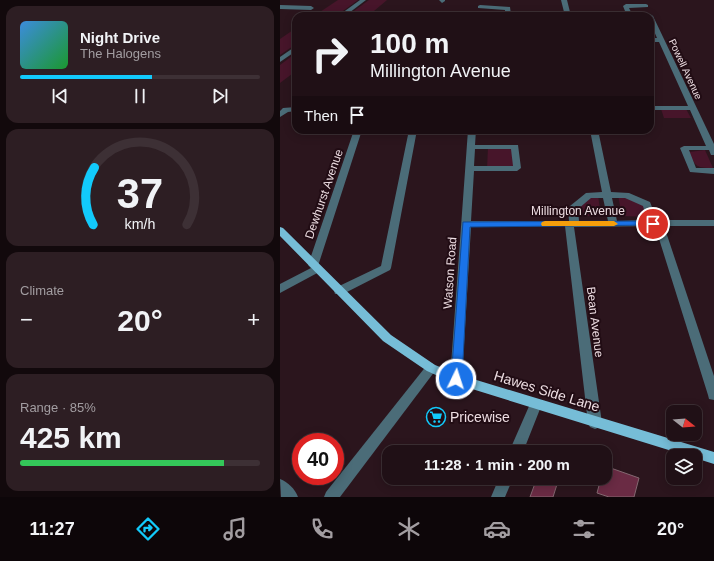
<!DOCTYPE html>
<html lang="en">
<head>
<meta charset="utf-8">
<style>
  body { margin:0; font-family:Helvetica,sans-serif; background:#2d1e23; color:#f1f3f6; height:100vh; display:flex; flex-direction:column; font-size:15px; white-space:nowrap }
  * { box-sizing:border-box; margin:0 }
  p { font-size:13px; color:#a29da1 }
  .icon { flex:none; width:22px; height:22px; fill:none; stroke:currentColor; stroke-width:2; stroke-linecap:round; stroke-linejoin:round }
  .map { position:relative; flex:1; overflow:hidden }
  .panel { display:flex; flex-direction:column; gap:6px; padding:6px; background:#12090c; width:280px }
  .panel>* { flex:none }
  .top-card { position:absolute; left:12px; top:12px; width:362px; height:122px; border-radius:12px; box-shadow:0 2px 10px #0003,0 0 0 1px #3d3035; background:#201016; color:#f1f3f6; overflow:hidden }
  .needle { width:26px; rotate:107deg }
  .fabs { position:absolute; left:386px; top:405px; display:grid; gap:8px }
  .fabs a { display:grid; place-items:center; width:36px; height:36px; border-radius:8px; background:#201016; box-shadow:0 2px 10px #0003,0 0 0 1px #3d3035; font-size:20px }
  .speed { position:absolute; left:12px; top:433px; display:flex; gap:8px; font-size:20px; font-weight:700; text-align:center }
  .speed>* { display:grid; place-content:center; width:52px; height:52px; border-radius:50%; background:#201016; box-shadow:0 2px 10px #0003,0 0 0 1px #3d3035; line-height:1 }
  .speed .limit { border:6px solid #d22; background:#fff; color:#111 }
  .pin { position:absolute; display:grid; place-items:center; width:34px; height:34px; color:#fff; margin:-17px; border:2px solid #fff; border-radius:50%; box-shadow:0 1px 4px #0007 }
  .me { position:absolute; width:44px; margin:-22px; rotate:4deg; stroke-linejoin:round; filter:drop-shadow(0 0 3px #0008) }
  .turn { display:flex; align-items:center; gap:14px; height:84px; padding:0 12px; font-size:18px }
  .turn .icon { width:52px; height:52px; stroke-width:2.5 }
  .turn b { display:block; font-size:28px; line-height:34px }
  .then { display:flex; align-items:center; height:38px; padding:0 12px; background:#0003; gap:8px; font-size:15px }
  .big { font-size:30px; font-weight:700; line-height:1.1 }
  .panel .tile { flex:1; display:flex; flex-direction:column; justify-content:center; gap:6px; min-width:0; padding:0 14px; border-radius:12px; background:#2d1e23 }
  .panel .dial { align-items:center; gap:0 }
  .dial svg { height:104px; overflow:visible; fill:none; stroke:#3d3035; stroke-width:7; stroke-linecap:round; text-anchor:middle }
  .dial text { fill:#f1f3f6; stroke:none }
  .song { display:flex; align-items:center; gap:12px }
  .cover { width:48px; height:48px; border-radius:6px; background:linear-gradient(135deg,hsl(210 70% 55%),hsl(130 70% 35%)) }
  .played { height:4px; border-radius:2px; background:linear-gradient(90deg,#12cafb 55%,#3d3035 55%) }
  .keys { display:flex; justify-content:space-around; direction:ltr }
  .heat { display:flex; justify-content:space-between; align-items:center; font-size:22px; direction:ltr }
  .charge { height:6px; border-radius:3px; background:linear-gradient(90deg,#34c759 85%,#3d3035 0) }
  .trip { position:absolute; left:102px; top:445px; width:230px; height:40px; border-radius:12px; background:#201016; box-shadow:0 2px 10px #0003,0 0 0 1px #3d3035; font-weight:700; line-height:40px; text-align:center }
  .tabs { display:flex; height:64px; justify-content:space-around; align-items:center; background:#0d0609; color:#a29da1 }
  .tabs .icon { width:28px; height:28px }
  .tabs .on { color:#12cafb }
  .tabs b { font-size:18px; color:#f1f3f6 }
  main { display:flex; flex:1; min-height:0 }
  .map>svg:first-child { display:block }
  .green { fill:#47152a }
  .building { fill:#6a2b44; stroke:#846871 }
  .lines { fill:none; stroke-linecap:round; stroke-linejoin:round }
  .minor { fill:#4b6c78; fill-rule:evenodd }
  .major { fill:#76bdd7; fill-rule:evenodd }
  .route { fill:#1a73e8; stroke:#114b97 }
  .slow { fill:#f59e0b }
  .labels { text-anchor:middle; stroke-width:4; stroke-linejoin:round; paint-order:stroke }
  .far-street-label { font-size:10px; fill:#eddde2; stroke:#210c14 }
  .street-label { font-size:12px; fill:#eddde2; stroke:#210c14 }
  .near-street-label { font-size:14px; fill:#eddde2; stroke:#210c14 }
  .near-poi-label { font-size:14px; fill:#eddde2; stroke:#210c14; text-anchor:start }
</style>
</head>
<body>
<main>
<section class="panel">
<div class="tile">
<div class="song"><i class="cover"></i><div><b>Night Drive</b><p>The Halogens</p></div></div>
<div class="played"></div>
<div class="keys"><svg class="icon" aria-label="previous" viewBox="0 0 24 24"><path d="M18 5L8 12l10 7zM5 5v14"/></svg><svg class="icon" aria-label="pause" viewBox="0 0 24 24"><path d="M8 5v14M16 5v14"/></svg><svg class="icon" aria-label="next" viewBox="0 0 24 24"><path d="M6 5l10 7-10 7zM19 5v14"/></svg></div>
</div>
<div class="tile dial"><svg viewBox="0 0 100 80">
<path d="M14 69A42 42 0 1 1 86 69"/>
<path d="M14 69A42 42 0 0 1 15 25" stroke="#12cafb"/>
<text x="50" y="56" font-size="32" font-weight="700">37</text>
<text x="50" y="72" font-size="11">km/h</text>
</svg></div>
<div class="tile"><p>Climate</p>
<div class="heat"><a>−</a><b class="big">20°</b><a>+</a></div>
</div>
<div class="tile"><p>Range · 85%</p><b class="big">425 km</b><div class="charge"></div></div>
</section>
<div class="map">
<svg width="434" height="497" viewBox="0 0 434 497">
  <rect width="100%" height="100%" fill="#2b151d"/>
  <g class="green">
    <polygon points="58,0 78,0 56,16 34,16"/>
    <polygon points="89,0 107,0 88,16 67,16"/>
    <polygon points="16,28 16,44 0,55 0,39"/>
    <polygon points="16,53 16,71 0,83 0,65"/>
    <polygon points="381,109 406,109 411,118 384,118"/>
    <polygon points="208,147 235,147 237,168 207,169"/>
    <path d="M425 150 433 168C417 168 415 167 409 152Z"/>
    <polygon points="309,195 318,195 321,216 294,216 293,208"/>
    <polygon points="338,195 367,204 371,217 342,216"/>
  </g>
  <g class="building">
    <polygon points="325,466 359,478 354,497 329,497 317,493 321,478 325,478"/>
    <polygon points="257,478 279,478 273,497 250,497"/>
  </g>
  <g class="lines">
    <g class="minor">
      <polygon points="80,0 86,0 65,16 58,16"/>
      <polygon points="159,0 165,0 165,1 162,3"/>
      <polygon points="281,0 287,0 291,16 285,16"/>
      <polygon points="366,4 368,5 368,7 349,8 353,16 347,16 343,6 346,4"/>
      <polygon points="0,5 31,6 34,8 31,10 0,9"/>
      <polygon points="200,5 230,7 231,15 222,16 225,14 225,10 198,8 198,6"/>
      <polygon points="370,14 373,16 434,144 434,155 431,155 429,150 409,150 416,168 434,168 434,174 410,172 400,148 404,146 426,146 410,110 370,110 370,106 408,106 379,42 370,42 370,38 377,38 370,22 370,16 367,16"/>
      <polygon points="16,46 16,51 0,62 0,57"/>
      <polygon points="16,107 16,111 8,112 0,117 0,111 3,108"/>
      <polygon points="74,130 82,130 38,266 42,269 41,271 0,293 0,284 31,268 28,265"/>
      <polygon points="129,130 137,130 111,268 110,270 63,294 55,294 54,291 55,288 101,266"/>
      <path d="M188 130H196L195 145H238L241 168 237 171H194L191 221H289L288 208 290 206 306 193 322 192 310 130H318L331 192 349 193 370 202 377 220H434V226H384L434 376V400L429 399 428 395 375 226 294 227 322 423 320 427 315 429 310 427 308 423 285 226 191 227 182 379 180 382 176 384 172 382 170 379ZM195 149H231L233 166H194ZM311 198H323L328 221H299L298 209ZM332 198H345L363 206 367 220 337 221Z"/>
      <polygon points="151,363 155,365 157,368 155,371 60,497 44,497 46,492 147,365"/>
      <polygon points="256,399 261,400 262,404 243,452 229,452 250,404 251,400"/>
      <polygon points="219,478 233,478 225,497 211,497"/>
      <path d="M0 479C8 482 15 489 18 497H1Z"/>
    </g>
    <polygon class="major" points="0,227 3,228 111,335 155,365 180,375 434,452 434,464 415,458 415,456 408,456 176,384 147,371 103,341 0,236"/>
  </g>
  <polygon class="route" points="373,221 378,224 376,225 190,227 182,379 180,382 176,383 172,382 171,379 183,222"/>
  <polygon class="slow" points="265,221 334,221 338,224 334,226 262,226 261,224 262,222"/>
  <defs>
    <g id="supermarket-ring" transform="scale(1)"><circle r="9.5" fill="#210c14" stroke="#12cafb" stroke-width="1.5"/><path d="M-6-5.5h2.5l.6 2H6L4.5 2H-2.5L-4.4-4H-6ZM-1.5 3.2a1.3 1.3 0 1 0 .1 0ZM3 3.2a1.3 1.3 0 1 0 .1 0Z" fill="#12cafb"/></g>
  </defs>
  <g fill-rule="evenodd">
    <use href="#supermarket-ring" x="156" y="417"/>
  </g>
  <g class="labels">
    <g class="far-street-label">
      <text transform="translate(406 69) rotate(65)" y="4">Powell Avenue</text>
    </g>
    <g class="street-label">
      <text transform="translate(44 194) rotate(-71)" y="4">Dewhurst Avenue</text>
      <text x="298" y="215">Millington Avenue</text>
      <text transform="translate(170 273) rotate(-86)" y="4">Watson Road</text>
      <text transform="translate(315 322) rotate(83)" y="4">Bean Avenue</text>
    </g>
    <g class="near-street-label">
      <text transform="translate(267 391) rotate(17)" y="5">Hawes Side Lane</text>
    </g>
    <g class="near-poi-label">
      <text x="170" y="422">Pricewise</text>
    </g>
  </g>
</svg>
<div class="fabs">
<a><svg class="needle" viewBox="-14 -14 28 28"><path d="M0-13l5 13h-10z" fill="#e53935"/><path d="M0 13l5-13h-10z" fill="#a29da1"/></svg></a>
<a><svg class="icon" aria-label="layers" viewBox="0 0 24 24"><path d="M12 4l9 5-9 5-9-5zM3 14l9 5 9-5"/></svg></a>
</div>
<div class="speed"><div class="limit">40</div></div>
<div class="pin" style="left:373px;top:224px;background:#d93025"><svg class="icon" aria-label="arrive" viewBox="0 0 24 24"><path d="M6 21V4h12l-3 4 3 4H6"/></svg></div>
<svg class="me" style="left:176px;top:379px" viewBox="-20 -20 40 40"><circle r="17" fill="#1a73e8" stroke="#fff" stroke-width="3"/><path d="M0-11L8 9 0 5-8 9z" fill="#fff"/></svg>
<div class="trip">11:28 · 1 min · 200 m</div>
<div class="top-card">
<div class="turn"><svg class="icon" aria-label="right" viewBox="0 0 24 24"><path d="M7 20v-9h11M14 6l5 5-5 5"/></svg><div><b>100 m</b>Millington Avenue</div></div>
<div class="then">Then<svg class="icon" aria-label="arrive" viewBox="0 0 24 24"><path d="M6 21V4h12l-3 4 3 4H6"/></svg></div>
</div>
</div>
</main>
<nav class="tabs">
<b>11:27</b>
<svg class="icon on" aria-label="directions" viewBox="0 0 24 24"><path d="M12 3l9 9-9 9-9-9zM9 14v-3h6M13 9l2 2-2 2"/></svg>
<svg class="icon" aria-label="music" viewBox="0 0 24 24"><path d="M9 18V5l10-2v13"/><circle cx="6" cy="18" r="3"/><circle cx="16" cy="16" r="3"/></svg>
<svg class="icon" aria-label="phone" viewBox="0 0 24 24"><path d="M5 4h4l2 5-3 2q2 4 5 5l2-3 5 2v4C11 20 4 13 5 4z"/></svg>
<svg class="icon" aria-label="climate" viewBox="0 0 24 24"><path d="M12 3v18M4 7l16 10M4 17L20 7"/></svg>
<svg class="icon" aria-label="car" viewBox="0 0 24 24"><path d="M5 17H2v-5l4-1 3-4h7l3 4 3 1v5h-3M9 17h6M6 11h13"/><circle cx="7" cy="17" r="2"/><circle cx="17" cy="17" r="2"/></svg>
<svg class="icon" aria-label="filters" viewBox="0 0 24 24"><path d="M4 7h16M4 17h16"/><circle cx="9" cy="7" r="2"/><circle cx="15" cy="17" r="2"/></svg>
<b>20°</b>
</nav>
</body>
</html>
